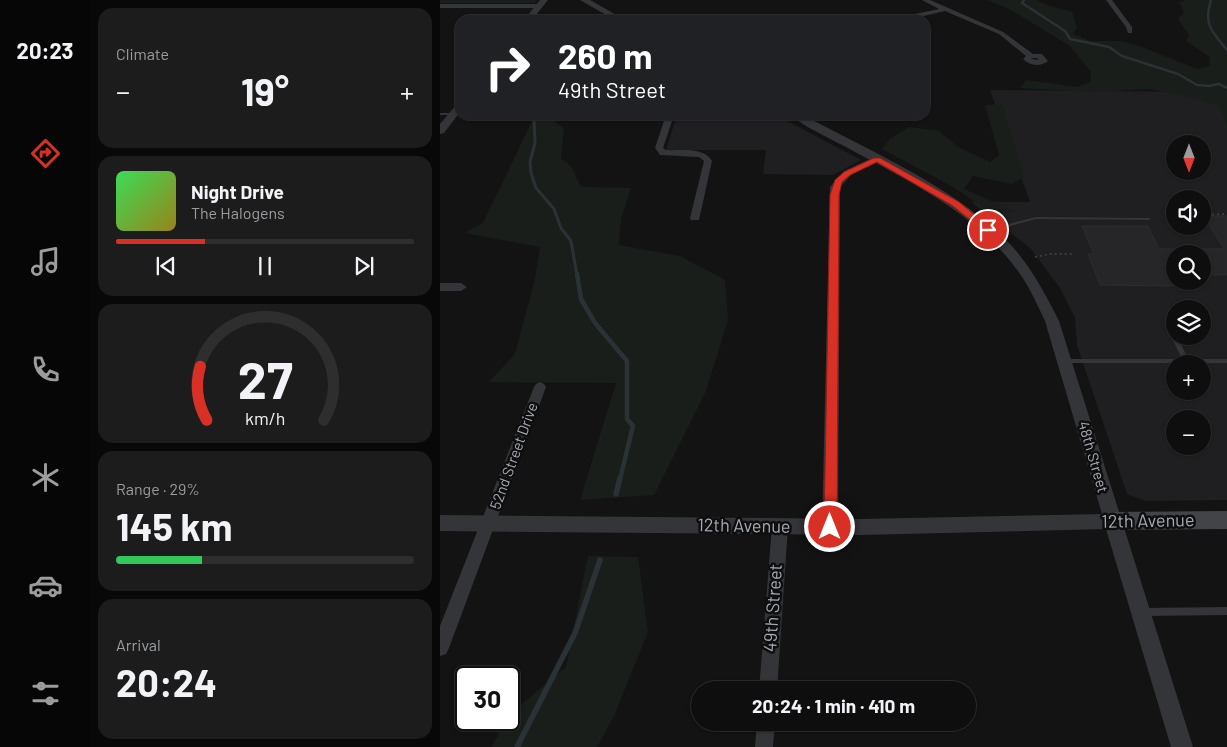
<!DOCTYPE html>
<html lang="en">
<head>
<meta charset="utf-8">
<style>
  body { margin:0; font-family:Barlow,sans-serif; background:#1c1c1d; color:#f1f3f6; height:100vh; display:flex; flex-direction:column; font-size:19px; white-space:nowrap }
  * { box-sizing:border-box; margin:0 }
  p { font-size:16px; color:#9b9c9e }
  .icon { flex:none; width:28px; height:28px; fill:none; stroke:currentColor; stroke-width:2; stroke-linecap:round; stroke-linejoin:round }
  .map { position:relative; flex:1; overflow:hidden }
  .details { display:flex; flex-direction:column; gap:8px; padding:8px; background:#080808; width:350px }
  .details>* { flex:none }
  .guide { position:absolute; left:15px; top:15px; width:475px; height:105px; border-radius:15px; box-shadow:0 1px 4px #0004,0 0 0 1px #2e2e2f; background:#202124; color:#fff; overflow:hidden }
  .needle { width:32px; rotate:180deg }
  .tools { position:absolute; left:726px; top:135px; display:grid; gap:10px }
  .tools a { display:grid; place-items:center; width:45px; height:45px; border-radius:50%; background:#0e0e0f; box-shadow:0 1px 4px #0004,0 0 0 1px #2e2e2f; font-size:25px }
  .speed { position:absolute; left:15px; top:666px; display:flex; gap:10px; font-size:25px; font-weight:700; text-align:center }
  .speed>* { display:grid; place-content:center; width:65px; height:65px; border-radius:50%; background:#0e0e0f; box-shadow:0 1px 4px #0004,0 0 0 1px #2e2e2f; line-height:1 }
  .speed .limit { border:2px solid #111; border-radius:8px; background:#fff; color:#111 }
  .pin { position:absolute; display:grid; place-items:center; width:42px; height:42px; color:#fff; margin:-21px; border:2px solid #fff; border-radius:50%; box-shadow:0 1px 5px #0007 }
  .me { position:absolute; width:55px; margin:-28px; rotate:0deg; stroke-linejoin:round; filter:drop-shadow(0 0 4px #0008) }
  .turn { display:flex; align-items:center; gap:18px; height:105px; padding:0 20px; font-size:22px }
  .turn .icon { width:65px; height:65px; stroke-width:2.5 }
  .turn b { display:block; font-size:35px; line-height:42px }
  .big { font-size:38px; font-weight:700; line-height:1.1 }
  .details .card { flex:1; display:flex; flex-direction:column; justify-content:center; gap:8px; min-width:0; padding:0 18px; border-radius:15px; background:#1c1c1d }
  .details .dial { align-items:center; gap:0 }
  .dial svg { height:130px; overflow:visible; fill:none; stroke:#2e2e2f; stroke-width:7; stroke-linecap:round; text-anchor:middle }
  .dial text { fill:#f1f3f6; stroke:none }
  .song { display:flex; align-items:center; gap:15px }
  .cover { width:60px; height:60px; border-radius:8px; background:linear-gradient(135deg,hsl(130 70% 55%),hsl(50 70% 35%)) }
  .played { height:5px; border-radius:2px; background:linear-gradient(90deg,#d93025 30%,#2e2e2f 30%) }
  .keys { display:flex; justify-content:space-around; direction:ltr }
  .heat { display:flex; justify-content:space-between; align-items:center; font-size:28px; direction:ltr }
  .charge { height:8px; border-radius:4px; background:linear-gradient(90deg,#34c759 29%,#2e2e2f 0) }
  .trip { position:absolute; left:251px; top:681px; width:285px; height:50px; border-radius:25px; background:#0e0e0f; box-shadow:0 1px 4px #0004,0 0 0 1px #2e2e2f; font-weight:700; line-height:50px; text-align:center }
  main { display:flex; flex:1; min-height:0 }
  .menu { display:flex; flex-direction:column; width:90px; justify-content:space-around; align-items:center; background:#060606; color:#9b9c9e }
  .menu .icon { width:35px; height:35px }
  .menu .selected { color:#d93025 }
  .menu b { font-size:22px; color:#f1f3f6 }
  .map>svg:first-child { display:block }
  .built { fill:#1f1f21; fill-rule:evenodd }
  .green { fill:#1a1e1a }
  .lines { fill:none; stroke-linecap:round; stroke-linejoin:round }
  .stream-far3 { stroke:#2b3236; stroke-width:2.5 }
  .stream-far2 { stroke:#2b3236; stroke-width:3 }
  .stream-far1 { stroke:#2b3236; stroke-width:4.5 }
  .stream { stroke:#2b3236; stroke-width:5.5 }
  .building { fill:#262628; stroke:#2d2d30 }
  .path { stroke:#3b3c40; stroke-width:2; stroke-dasharray:2 3; stroke-linecap:butt }
  .service { fill:#343539; fill-rule:evenodd }
  .minor { fill:#343539; fill-rule:evenodd }
  .tertiary { fill:#343539; fill-rule:evenodd }
  .secondary { fill:#434448; fill-rule:evenodd }
  .route { fill:#d93025; stroke:#8d1f18 }
  .labels { text-anchor:middle; stroke-width:5; stroke-linejoin:round; paint-order:stroke }
  .street-label { font-size:15px; fill:#a6abb3; stroke:#0e0e0f }
  .near-street-label { font-size:18px; fill:#a6abb3; stroke:#0e0e0f }
</style>
</head>
<body>
<main>
<nav class="menu">
<b>20:23</b>
<svg class="icon selected" aria-label="directions" viewBox="0 0 24 24"><path d="M12 3l9 9-9 9-9-9zM9 14v-3h6M13 9l2 2-2 2"/></svg>
<svg class="icon" aria-label="music" viewBox="0 0 24 24"><path d="M9 18V5l10-2v13"/><circle cx="6" cy="18" r="3"/><circle cx="16" cy="16" r="3"/></svg>
<svg class="icon" aria-label="phone" viewBox="0 0 24 24"><path d="M5 4h4l2 5-3 2q2 4 5 5l2-3 5 2v4C11 20 4 13 5 4z"/></svg>
<svg class="icon" aria-label="climate" viewBox="0 0 24 24"><path d="M12 3v18M4 7l16 10M4 17L20 7"/></svg>
<svg class="icon" aria-label="car" viewBox="0 0 24 24"><path d="M5 17H2v-5l4-1 3-4h7l3 4 3 1v5h-3M9 17h6M6 11h13"/><circle cx="7" cy="17" r="2"/><circle cx="17" cy="17" r="2"/></svg>
<svg class="icon" aria-label="filters" viewBox="0 0 24 24"><path d="M4 7h16M4 17h16"/><circle cx="9" cy="7" r="2"/><circle cx="15" cy="17" r="2"/></svg>
</nav>
<section class="details">
<div class="card"><p>Climate</p>
<div class="heat"><a>−</a><b class="big">19°</b><a>+</a></div>
</div>
<div class="card">
<div class="song"><i class="cover"></i><div><b>Night Drive</b><p>The Halogens</p></div></div>
<div class="played"></div>
<div class="keys"><svg class="icon" aria-label="previous" viewBox="0 0 24 24"><path d="M18 5L8 12l10 7zM5 5v14"/></svg><svg class="icon" aria-label="pause" viewBox="0 0 24 24"><path d="M8 5v14M16 5v14"/></svg><svg class="icon" aria-label="next" viewBox="0 0 24 24"><path d="M6 5l10 7-10 7zM19 5v14"/></svg></div>
</div>
<div class="card dial"><svg viewBox="0 0 100 80">
<path d="M14 69A42 42 0 1 1 86 69"/>
<path d="M14 69A42 42 0 0 1 10 36" stroke="#d93025"/>
<text x="50" y="56" font-size="32" font-weight="700">27</text>
<text x="50" y="72" font-size="11">km/h</text>
</svg></div>
<div class="card"><p>Range · 29%</p><b class="big">145 km</b><div class="charge"></div></div>
<div class="card"><p>Arrival</p><b class="big">20:24</b></div>
</section>
<div class="map">
<svg width="787" height="747" viewBox="0 0 787 747">
  <rect width="100%" height="100%" fill="#131314"/>
  <g class="built">
    <path d="M550 90 787 92V500L705 501 687 494 637 345 635 318 620 288 591 249 531 202H590ZM735 144H762V171H735ZM735 199H762V226H735ZM735 254H762V281H735ZM735 309H762V336H735ZM735 364H762V391H735ZM735 419H762V446H735Z"/>
    <polygon points="237,115 336,115 421,160 393,175 323,174 326,150 226,150"/>
  </g>
  <g class="green">
    <polygon points="0,0 97,0 94,3 0,3"/>
    <polygon points="547,0 597,0 607,5 632,12 637,28 633,34 650,41 680,41 697,45 757,69 770,66 770,57 746,41 749,35 738,19 744,12 739,2 747,0 787,0 787,125 779,106 741,95 709,89 652,92 580,88 586,80 637,87 650,82 651,72 630,46 569,9"/>
    <polygon points="562,104 584,177 572,184 533,176 524,189 577,212 555,215 513,187 442,149 450,139 469,127 499,131 518,147 550,162 559,155 545,105"/>
    <polygon points="95,115 119,115 115,122 124,128 121,159 131,166 141,187 191,188 181,219 179,245 240,256 285,280 288,320 266,391 214,495 140,500 176,383 49,382 75,354 95,279 100,247 25,233 43,223"/>
    <polygon points="148,556 198,557 208,632 174,716 157,747 52,747 65,720 69,720 69,715 126,667"/>
  </g>
  <g class="lines">
    <g class="stream-far3">
      <polyline points="584,0 582,3 625,31 630,39 669,47 682,56 738,74 757,85 769,86 779,84 787,88"/>
      <path d="M771 0C763 24 772 32 787 50"/>
      <polyline points="94,115 94,119"/>
    </g>
    <polyline class="stream-far2" points="94,118 95,143 90,162 91,173 96,188 114,209 121,228 131,241 137,275"/>
    <polyline class="stream-far1" points="137,274 141,299 155,323 187,361 187,419 193,426 180,479"/>
    <g class="stream">
      <polyline points="176,494 180,478"/>
      <polyline points="77,747 135,633 160,560"/>
    </g>
  </g>
  <g class="building">
    <polygon points="764,216 787,216 787,275 762,275 762,249 784,249"/>
    <polygon points="642,226 708,226 719,249 735,249 735,286 660,285 648,254 654,254"/>
  </g>
  <g class="lines">
    <g class="path">
      <polyline points="762,215 787,214"/>
      <polyline points="595,257 610,254 635,254"/>
    </g>
    <g class="service">
      <polygon points="0,113 13,113 15,114 13,115 0,115"/>
      <polygon points="596,217 709,218 711,219 709,220 596,219 549,232 546,230 547,229"/>
      <polygon points="735,334 735,336 737,336 748,359 787,359 787,363 625,363 622,361 625,359 742,359 731,336 732,335"/>
      <polygon points="787,607 787,615 703,616 700,615 699,612 700,609 703,608"/>
    </g>
    <g class="minor">
      <path d="M482 0H490L563 32 593 54H602L608 61C600 67 590 66 583 59L586 56 559 34 505 11 475 18H255L216 20 255 14H475L499 9ZM593 58H597L599 60 591 59Z"/>
      <polygon points="666,0 672,0 692,27 692,33 688,33 686,27"/>
      <polygon points="0,4 99,4 102,6 99,8 0,8"/>
      <path d="M226 115H234L223 148 226 150C241 151 263 146 272 161L259 220H251L250 218 264 161 259 157 220 155 215 148Z"/>
      <polygon points="437,156 440,157 440,161 411,175 400,187 398,527 395,532 390,534 385,532 382,527 390,187 404,171"/>
      <polygon points="0,283 21,283 27,287 21,291 0,291"/>
      <polygon points="100,382 104,384 106,387 9,648 6,654 0,656 0,626 94,387 96,384"/>
      <polygon points="340,520 345,521 348,526 337,690 319,690 332,526 335,521"/>
      <polygon points="317,722 335,722 333,747 315,747"/>
    </g>
    <g class="tertiary">
      <polygon points="100,0 108,0 92,20 84,20"/>
      <polygon points="140,0 150,0 185,20 175,20"/>
      <polygon points="20,103 20,112 4,133 0,134 0,124 17,104"/>
      <path d="M351 115H363C433 153 514 186 570 244 591 267 605 293 619 321L753 747H731L666 529 420 535 0 531V515L420 519 662 514 605 321C597 304 589 286 578 271 538 216 475 184 417 153 402 144 361 126 351 115Z"/>
    </g>
    <polygon class="secondary" points="787,511 787,529 672,530 665,527 662,521 665,515 672,512"/>
  </g>
  <polygon class="route" points="434,158 440,158 519,202 553,230 552,232 545,232 513,206 437,162 410,175 402,182 399,195 397,527 395,531 390,533 386,531 384,527 390,195 395,180 404,172"/>
  <g class="labels">
    <g class="street-label">
      <text transform="translate(74 456) rotate(-70)" y="5">52nd Street Drive</text>
      <text transform="translate(653 457) rotate(74)" y="5">48th Street</text>
    </g>
    <g class="near-street-label">
      <text transform="translate(708 521) rotate(-1)" y="6">12th Avenue</text>
      <text transform="translate(304 526) rotate(1)" y="6">12th Avenue</text>
      <text transform="translate(333 608) rotate(-86)" y="6">49th Street</text>
    </g>
  </g>
</svg>
<div class="tools">
<a><svg class="needle" viewBox="-14 -14 28 28"><path d="M0-13l5 13h-10z" fill="#e53935"/><path d="M0 13l5-13h-10z" fill="#9b9c9e"/></svg></a>
<a><svg class="icon" aria-label="sound" viewBox="0 0 24 24"><path d="M4 9h4l5-4v14l-5-4H4zM17 9q2 3 0 6"/></svg></a>
<a><svg class="icon" aria-label="search" viewBox="0 0 24 24"><circle cx="10" cy="10" r="6"/><path d="M15 15l6 6"/></svg></a>
<a><svg class="icon" aria-label="layers" viewBox="0 0 24 24"><path d="M12 4l9 5-9 5-9-5zM3 14l9 5 9-5"/></svg></a>
<a>+</a>
<a>−</a>
</div>
<div class="speed"><div class="limit">30</div></div>
<div class="pin" style="left:548px;top:230px;background:#d93025"><svg class="icon" aria-label="arrive" viewBox="0 0 24 24"><path d="M6 21V4h12l-3 4 3 4H6"/></svg></div>
<svg class="me" style="left:390px;top:527px" viewBox="-20 -20 40 40"><circle r="17" fill="#d93025" stroke="#fff" stroke-width="3"/><path d="M0-11L8 9 0 5-8 9z" fill="#fff"/></svg>
<div class="trip">20:24 · 1 min · 410 m</div>
<div class="guide">
<div class="turn"><svg class="icon" aria-label="right" viewBox="0 0 24 24"><path d="M7 20v-9h11M14 6l5 5-5 5"/></svg><div><b>260 m</b>49th Street</div></div>
</div>
</div>
</main>
</body>
</html>
